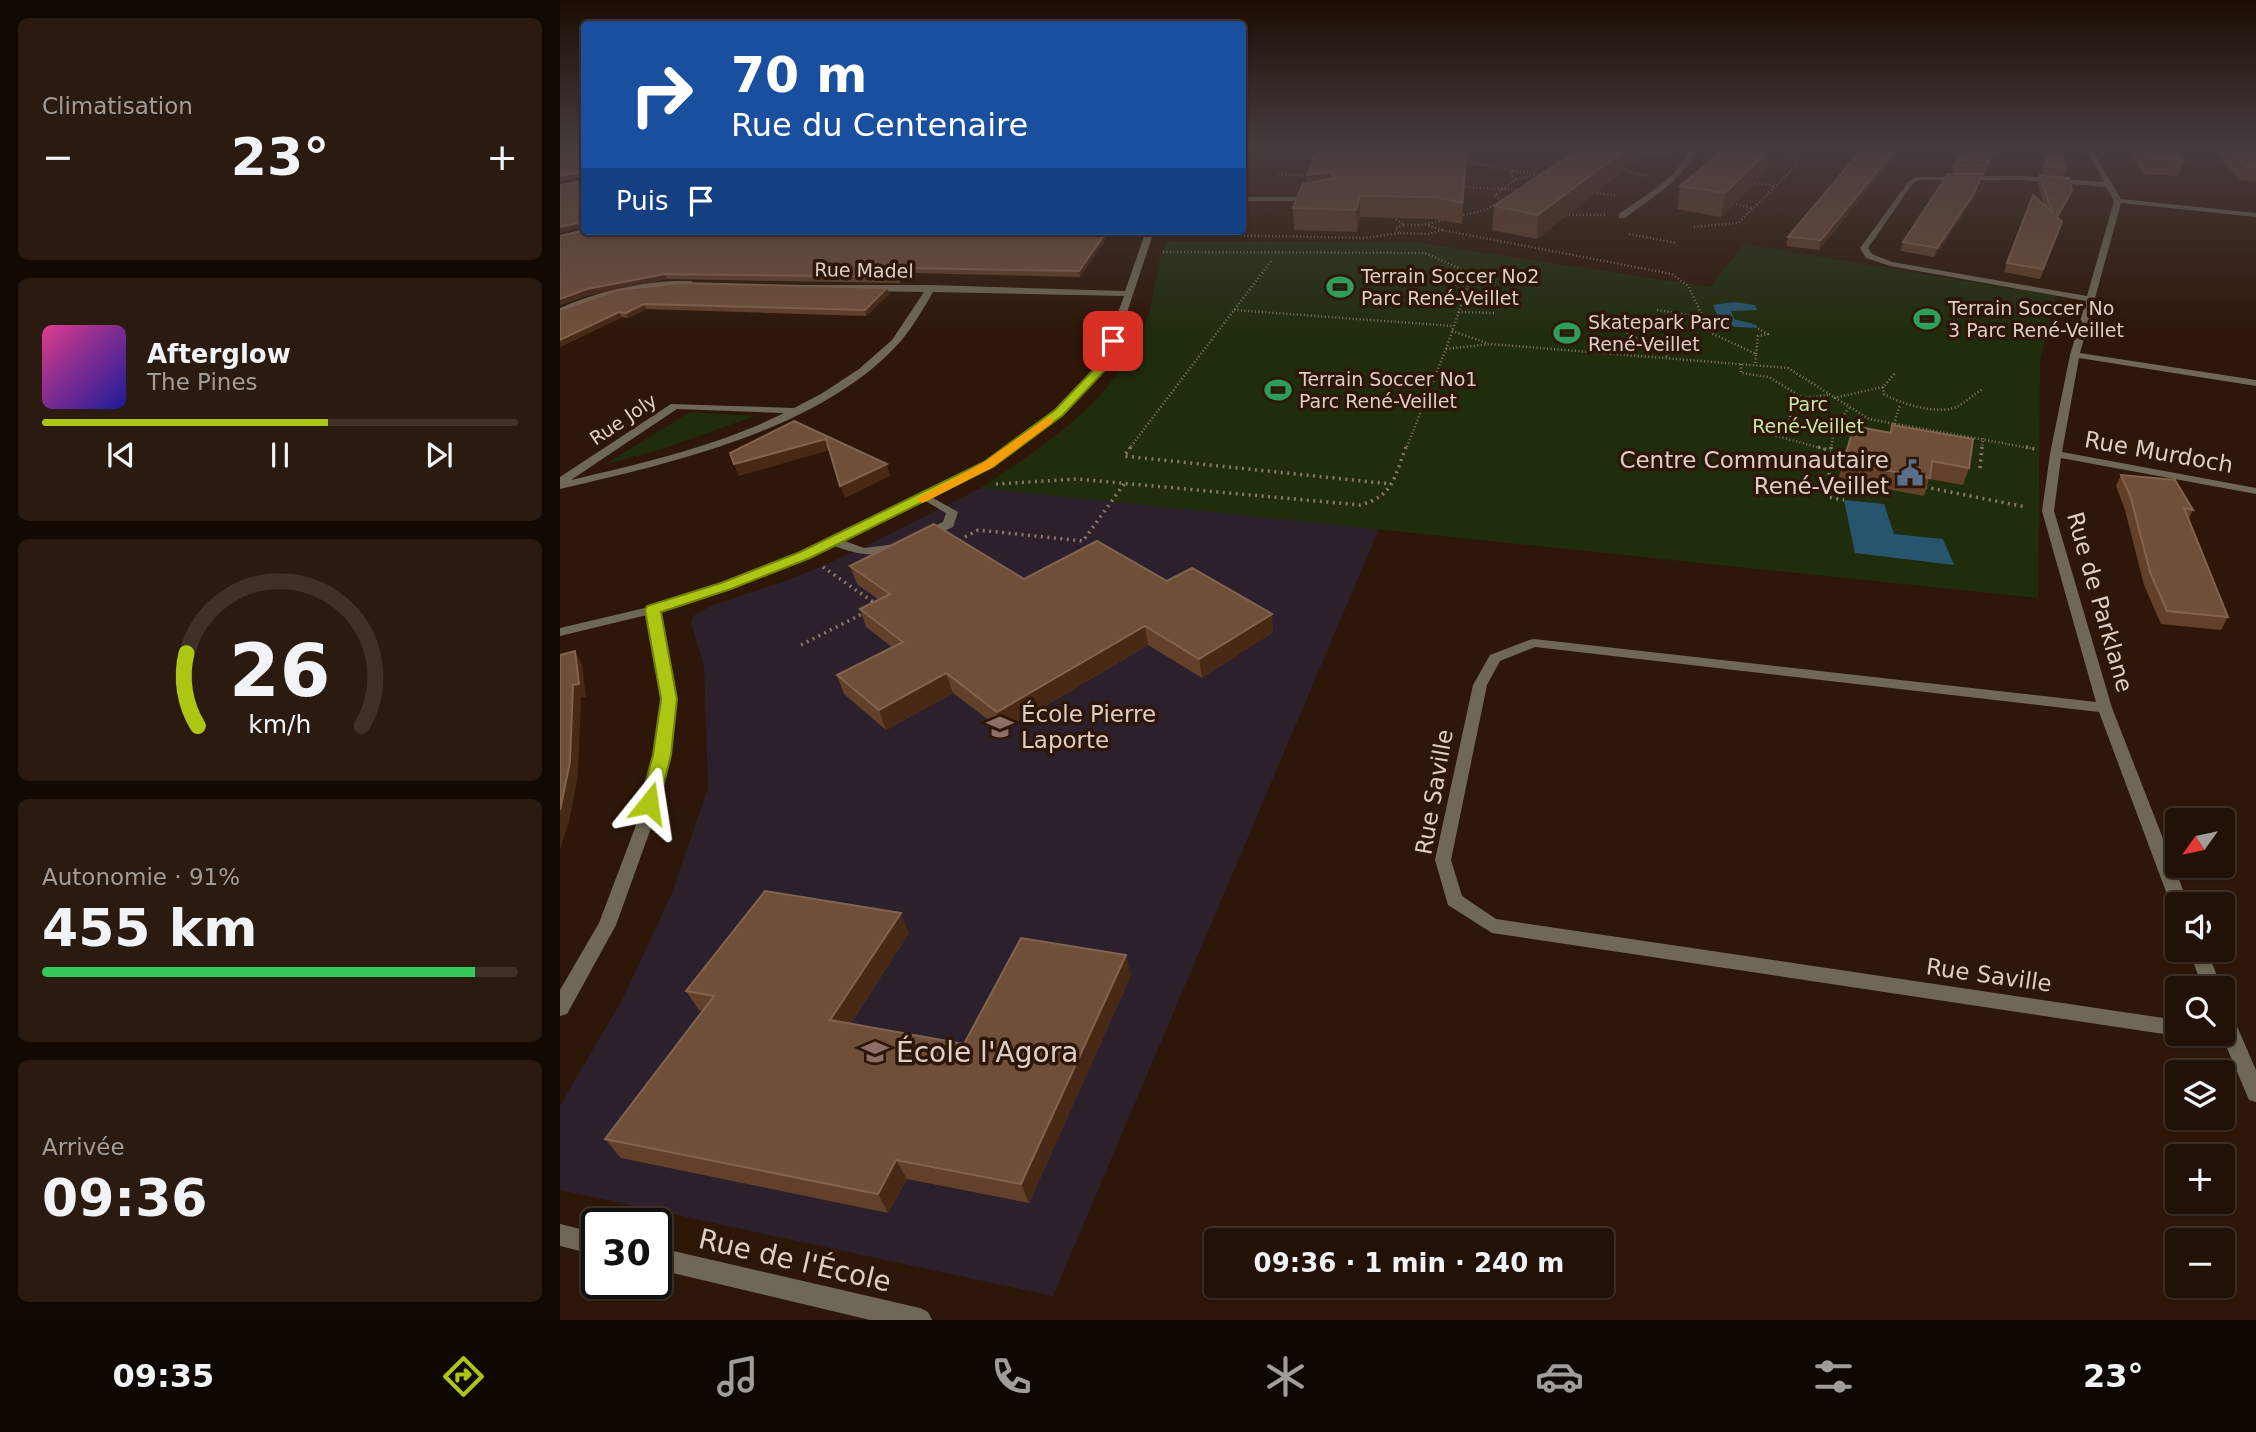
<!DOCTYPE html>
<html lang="fr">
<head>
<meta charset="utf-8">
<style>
  body { margin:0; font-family:"DejaVu Sans",sans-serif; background:#2a1a10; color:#f1f3f6; height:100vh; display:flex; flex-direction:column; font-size:26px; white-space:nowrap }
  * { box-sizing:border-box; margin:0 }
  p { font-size:23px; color:#a29d9b }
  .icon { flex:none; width:38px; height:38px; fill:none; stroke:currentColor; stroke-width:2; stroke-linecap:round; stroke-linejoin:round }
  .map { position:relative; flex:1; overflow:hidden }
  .details { display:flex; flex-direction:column; gap:18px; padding:18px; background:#130903; width:560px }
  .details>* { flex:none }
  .top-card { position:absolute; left:21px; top:21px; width:665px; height:214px; border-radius:7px; box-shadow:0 2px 5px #0004,0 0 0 2px #3f3128; background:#1a4fa0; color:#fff; overflow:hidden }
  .needle { width:46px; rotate:237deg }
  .tools { position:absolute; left:1605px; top:808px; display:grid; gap:14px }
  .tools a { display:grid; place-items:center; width:70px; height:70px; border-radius:7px; background:#221106; box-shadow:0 2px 5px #0004,0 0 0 2px #3f3128; font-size:35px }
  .speed { position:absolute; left:21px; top:1208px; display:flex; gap:14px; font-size:35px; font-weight:700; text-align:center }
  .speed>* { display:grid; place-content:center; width:91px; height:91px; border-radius:50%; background:#221106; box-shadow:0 2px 5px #0004,0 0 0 2px #3f3128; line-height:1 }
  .speed .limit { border:4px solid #111; border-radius:10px; background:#fff; color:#111 }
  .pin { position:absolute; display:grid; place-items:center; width:60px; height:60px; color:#fff; margin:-30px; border-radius:14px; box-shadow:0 4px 10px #0006 }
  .me { position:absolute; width:77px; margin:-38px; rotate:15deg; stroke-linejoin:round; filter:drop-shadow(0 0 5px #0008) }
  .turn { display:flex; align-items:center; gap:24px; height:147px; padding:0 35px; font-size:32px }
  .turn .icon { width:91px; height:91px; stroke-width:2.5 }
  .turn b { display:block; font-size:49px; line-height:60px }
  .then { display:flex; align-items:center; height:66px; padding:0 35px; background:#0003; gap:14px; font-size:26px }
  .big { font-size:52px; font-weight:600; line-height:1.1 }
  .details .card { flex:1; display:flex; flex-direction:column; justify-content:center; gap:10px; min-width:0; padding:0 24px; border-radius:10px; background:#2a1a10 }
  .details .dial { align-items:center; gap:0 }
  .dial svg { height:182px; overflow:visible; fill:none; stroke:#3f3128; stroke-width:7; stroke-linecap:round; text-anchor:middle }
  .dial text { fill:#f1f3f6; stroke:none }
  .song { display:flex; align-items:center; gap:21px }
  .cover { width:84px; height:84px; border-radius:10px; background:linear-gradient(135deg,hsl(330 70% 55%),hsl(240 70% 35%)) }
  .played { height:7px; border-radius:4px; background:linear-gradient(90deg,#acc613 60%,#3f3128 60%) }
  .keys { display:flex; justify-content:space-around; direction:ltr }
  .heat { display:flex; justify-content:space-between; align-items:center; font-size:38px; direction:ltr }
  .charge { height:10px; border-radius:5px; background:linear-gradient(90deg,#34c759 91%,#3f3128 0) }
  .trip { position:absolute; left:644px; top:1228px; width:410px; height:70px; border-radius:7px; background:#221106; box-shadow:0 2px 5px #0004,0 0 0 2px #3f3128; font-weight:600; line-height:70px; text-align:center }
  .tab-bar { display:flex; height:112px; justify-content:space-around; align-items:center; background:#0e0702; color:#a29d9b }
  .tab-bar .icon { width:49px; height:49px }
  .tab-bar .selected { color:#acc613 }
  .tab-bar b { font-size:32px; color:#f1f3f6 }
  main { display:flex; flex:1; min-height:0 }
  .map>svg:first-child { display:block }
  .industrial { fill:#2c202d }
  .green { fill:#202d0d }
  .water { fill:#27556e }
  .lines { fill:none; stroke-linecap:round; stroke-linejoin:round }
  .path-far1 { stroke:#8a776b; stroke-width:2.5; stroke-dasharray:1 2.5; stroke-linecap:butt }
  .path { stroke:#8a776b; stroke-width:3.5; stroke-dasharray:2 4.5; stroke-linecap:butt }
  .lane { fill:#706856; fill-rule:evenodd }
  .street { fill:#706856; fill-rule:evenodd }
  .wall { fill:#63402a }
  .shaded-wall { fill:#482915 }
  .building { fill:#704f3a; stroke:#826350; stroke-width:2 }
  .route { fill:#acc613; stroke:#70810c; stroke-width:2 }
  .slow { fill:#f59e0b }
  .labels { text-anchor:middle; stroke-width:7; stroke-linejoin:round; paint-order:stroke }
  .far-street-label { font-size:19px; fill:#decec5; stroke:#2e1708 }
  .far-poi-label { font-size:19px; fill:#decec5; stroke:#2e1708; text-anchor:start }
  .far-park-label { font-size:19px; fill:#c9e7a3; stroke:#2e1708 }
  .street-label { font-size:23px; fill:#decec5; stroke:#2e1708 }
  .poi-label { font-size:23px; fill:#decec5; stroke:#2e1708; text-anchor:end }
  .near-poi-label { font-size:28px; fill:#decec5; stroke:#2e1708; text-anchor:start }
  .near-street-label { font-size:28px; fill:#decec5; stroke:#2e1708 }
</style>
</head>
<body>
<main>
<section class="details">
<div class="card"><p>Climatisation</p>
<div class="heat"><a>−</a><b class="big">23°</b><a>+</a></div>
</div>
<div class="card">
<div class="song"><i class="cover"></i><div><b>Afterglow</b><p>The Pines</p></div></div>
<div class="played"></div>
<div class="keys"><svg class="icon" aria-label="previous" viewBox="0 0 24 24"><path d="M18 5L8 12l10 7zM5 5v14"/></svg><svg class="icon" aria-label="pause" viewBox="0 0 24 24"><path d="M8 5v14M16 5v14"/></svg><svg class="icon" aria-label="next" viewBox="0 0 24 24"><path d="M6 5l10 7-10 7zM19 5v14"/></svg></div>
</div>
<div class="card dial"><svg viewBox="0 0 100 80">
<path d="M14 69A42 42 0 1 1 86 69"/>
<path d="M14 69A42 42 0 0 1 9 37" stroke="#acc613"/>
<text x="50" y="56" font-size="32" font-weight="700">26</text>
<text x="50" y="72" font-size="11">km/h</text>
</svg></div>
<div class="card"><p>Autonomie · 91%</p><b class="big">455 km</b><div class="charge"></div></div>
<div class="card"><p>Arrivée</p><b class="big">09:36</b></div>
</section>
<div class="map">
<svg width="1696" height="1320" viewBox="0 0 1696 1320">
  <rect width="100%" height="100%" fill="#2e1708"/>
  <polygon class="industrial" points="421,488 819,529 493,1296 0,1190 0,1106 63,998 112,893 148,788 144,667 131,622 133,616 151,606 231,579 292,553"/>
  <g class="green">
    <path d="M607 241 853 242 1150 287 1184 244 1496 296 1480 360 1478 598 421 488C481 448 548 405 580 337 592 313 595 280 601 253Z"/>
    <polygon points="130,412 195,416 99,450 46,464"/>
  </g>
  <g class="water">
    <polygon points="1174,302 1195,305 1197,310 1171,311 1174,319 1197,325 1197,328 1162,326 1153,305"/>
    <polygon points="1284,500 1324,504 1334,534 1383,539 1394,565 1295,553"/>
  </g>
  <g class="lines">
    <g class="path-far1">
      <polyline points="1082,152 1108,155"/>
      <polyline points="682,159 759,158"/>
      <polyline points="953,171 985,175"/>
      <polyline points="1068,172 1088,176"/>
      <polyline points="718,174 751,176"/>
      <polyline points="956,179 975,175"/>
      <polyline points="1195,183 1214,186"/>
      <polyline points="899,187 963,190"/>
      <polyline points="1037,193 1056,196"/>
      <polyline points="1173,204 1193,208"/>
      <polyline points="1002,215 1046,215"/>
      <polyline points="900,216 925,210 942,201 935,195 956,179 949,174 953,171 904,161"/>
      <polyline points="844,225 863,225 888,219"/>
      <polyline points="1134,227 1178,223 1237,165 1225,148"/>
      <polyline points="882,230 1112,274 1128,286 1151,333 1196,354 1195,365"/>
      <polyline points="840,233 869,234 882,230 866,225"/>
      <polyline points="607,234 805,238 840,233 835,228 844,225 830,215"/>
      <polyline points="1069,234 1117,243"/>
      <polyline points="603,252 865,253 912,274 886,349 846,449"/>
      <polyline points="674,310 893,326"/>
      <polyline points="1097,310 1143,317"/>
      <polyline points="898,312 934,313"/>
      <polyline points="1067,326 1068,335 1102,345 1107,357"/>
      <polyline points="892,331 927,343"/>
      <polyline points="886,349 930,344 1228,368 1309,419 1475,449"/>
      <polyline points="1196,354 1198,336 1208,334 1197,328"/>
      <polyline points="1181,364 1181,373 1209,377 1243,398 1268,395"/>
      <path d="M1323 387 1324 394C1340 404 1383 417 1400 405 1408 400 1414 394 1423 389"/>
      <polyline points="1274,398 1323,387 1336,372"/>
      <polyline points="1334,424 1340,405"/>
      <polyline points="1229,431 1231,402 1242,398"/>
      <polyline points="569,449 712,260"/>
      <polyline points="1264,449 1206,433 1275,426"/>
      <polyline points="1271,449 1275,426 1289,408"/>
      <polyline points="1422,449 1423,438"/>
    </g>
    <g class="path">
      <polyline points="571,447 564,456 831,484"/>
      <polyline points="1258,447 1271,451"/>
      <polyline points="1271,447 1268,497 1284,500"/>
      <polyline points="1466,447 1475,449"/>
      <polyline points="1420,468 1422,447"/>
      <path d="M436 484 517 479 800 505C834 496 834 477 846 447"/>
      <polyline points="1365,487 1466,507"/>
      <polyline points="405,537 418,530 523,541 564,484"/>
      <polyline points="263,567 316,604"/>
      <polyline points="241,645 306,612"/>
    </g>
    <g class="lane">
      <polygon points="366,494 398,512 393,527 364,540 358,536 360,533 383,522 386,513 362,499 362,495"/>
      <path d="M274 537 304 548 336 544 342 548 340 551C314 557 295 555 270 544L268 541 270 538Z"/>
    </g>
    <g class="street">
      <path d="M1130 148H1136C1124 180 1091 198 1065 218H1059V214C1085 195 1118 179 1130 148Z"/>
      <path d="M1525 148H1531L1561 199 1696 213V217L1561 203 1520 353 1696 380V386L1519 358 1502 452 1696 488V494L1501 458 1494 511 1552 708 1629 905H1617V911L1611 905 1539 712 975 647 940 661 927 685 891 860 902 896 936 919 1617 1020V1034H1623L1617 1036 932 933 888 905 875 860 913 685 930 655 969 640 974 639 1536 702 1482 511 1490 454 1510 355 1526 301 1330 266 1306 258 1300 248 1349 181 1357 177 1463 176 1544 182ZM1360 180H1463L1546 187 1554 201 1527 296 1332 262 1312 254 1308 248 1353 183Z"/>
      <polygon points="682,197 755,197 759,199 755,201 682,201"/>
      <path d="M586 231H594L550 364 503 414 432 467 390 489 249 558 171 589 100 612 116 699 110 755 91 828 56 925 7 1014 0 1016V990L39 923 75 828 94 755 102 699 87 615 0 636V628L89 607 161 583 241 552 424 463 495 410 540 363 564 296 373 292C363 309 353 327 340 342 261 430 111 463 0 489V477L111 404 234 408 261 394 299 369 332 340 364 292 243 290 240 289V285H371L565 291ZM117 409 224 413C158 446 82 463 11 480Z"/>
      <path d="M114 281H131L135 284 131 287H97L64 292 0 314V308C37 292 74 283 114 281Z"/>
      <polygon points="1629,950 1647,950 1662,989 1643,989"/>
      <polygon points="1662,1006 1669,1008 1696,1070 1696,1102 1689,1100 1661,1034"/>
      <polygon points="0,1224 37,1233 37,1255 0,1246"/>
      <polygon points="96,1247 360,1308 368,1312 372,1320 310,1320 96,1269"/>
    </g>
  </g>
  <g class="wall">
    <polygon points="758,148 906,164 902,224 874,219 800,217 797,232 734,230 733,208 747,183 747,175"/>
    <polygon points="1020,148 1093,148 977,239 932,230 934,206"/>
    <polygon points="1566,148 1614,148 1624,161 1618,176 1583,174"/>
    <polygon points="1658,148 1696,148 1696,182 1679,180 1656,153"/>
    <polygon points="1172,150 1206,172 1161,217 1117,209 1120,186"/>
    <polygon points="1333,158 1259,250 1226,246 1228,237"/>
    <polygon points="1431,158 1424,174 1392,174 1394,166"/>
    <polygon points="1484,166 1506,168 1503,176 1482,175"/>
    <polygon points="1423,174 1420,183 1410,204 1374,257 1341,251 1343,242"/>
    <polygon points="1480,175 1512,190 1509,198 1498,218 1502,222 1480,279 1444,272 1447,263 1484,206 1478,184"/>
    <polygon points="549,234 520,277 350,273 340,283 107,279 29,295 0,305 0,236"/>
    <polygon points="58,290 329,294 306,316 86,309 68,318 62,317 0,347"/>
    <polygon points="1332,425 1409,468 1403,485 1369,479 1364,496 1278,480 1283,463 1330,433"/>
    <polygon points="1561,475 1633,510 1628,520 1668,617 1661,630 1601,624 1584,585 1565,510 1556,486"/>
    <polygon points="290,566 464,579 607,581 713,632 642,678 588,645 443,731 393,693 326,730 284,694 277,675 332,647 306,627 300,609 318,599 297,584"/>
    <polygon points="349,933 291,1023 404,1044 571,975 469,1203 347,1179 328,1213 61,1158 45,1139 143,1011 139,1010 126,991"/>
  </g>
  <g class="shaded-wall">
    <polygon points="907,148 906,164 902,224 902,203"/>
    <polygon points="1067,148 1093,148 977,239 978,215"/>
    <polygon points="1210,149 1206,172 1161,217 1165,193"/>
    <polygon points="1335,150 1333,158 1259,250 1261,240"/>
    <polygon points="24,172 24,177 0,180 0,176"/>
    <polygon points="770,172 771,192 748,195 747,175"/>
    <polygon points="1423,174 1420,183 1410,204 1374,257 1377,248"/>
    <polygon points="1512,190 1509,198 1494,226 1497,217"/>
    <polygon points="800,196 800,217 797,232 796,210"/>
    <polygon points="21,222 23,226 0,233 0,227"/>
    <polygon points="547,231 549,231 549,234 520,277 519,271"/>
    <polygon points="348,268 350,273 340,283 338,277"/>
    <polygon points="105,274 107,279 29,295 0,305 0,299 27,289"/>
    <polygon points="327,288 329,294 306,316 305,310"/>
    <polygon points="84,304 86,309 68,318 66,313"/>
    <polygon points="59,312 62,317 0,347 0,340"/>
    <polygon points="266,439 270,450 179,476 174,464"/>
    <polygon points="327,464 330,476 285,498 280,486"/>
    <polygon points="712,614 713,632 642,678 639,659"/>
    <polygon points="585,626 588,645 443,731 437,712"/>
    <polygon points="15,651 22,664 26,697 21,698 18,775 9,822 0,849 0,810"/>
    <polygon points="386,673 393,693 326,730 319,710"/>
    <polygon points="341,913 349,933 281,1039 270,1020"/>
    <polygon points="566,955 571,975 469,1203 461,1184"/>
    <polygon points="336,1160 347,1179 328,1213 318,1194"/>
  </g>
  <g class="building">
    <polygon points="0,148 24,148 24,223 21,222 0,227 0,185 22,181 24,172 0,176"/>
    <polygon points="758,148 907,148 902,203 875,197 800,196 796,210 733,208 743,184 776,178 770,172 747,175"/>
    <polygon points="1020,148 1067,148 978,215 934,206"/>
    <polygon points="1174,148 1199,148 1210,149 1165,193 1120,186 1164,149 1172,150"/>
    <polygon points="1493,148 1500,148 1506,168 1484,166"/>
    <polygon points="1582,148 1614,148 1624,161 1589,158"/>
    <polygon points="1669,148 1696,148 1696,167 1685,166"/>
    <polygon points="1301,150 1335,150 1261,240 1228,237"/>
    <polygon points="1405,150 1434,150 1427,165 1394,166"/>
    <polygon points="1388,174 1423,174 1413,195 1377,248 1343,242"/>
    <polygon points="1480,175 1509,178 1512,190 1497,217 1502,222 1483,269 1447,263 1473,195 1492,212"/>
    <polygon points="24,230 24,231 547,231 519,271 348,268 338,277 105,274 27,289 0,299 0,236"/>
    <polygon points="121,283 327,288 305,310 84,304 66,313 59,312 0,340 0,310 58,290"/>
    <polygon points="234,421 327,464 280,486 266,439 174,464 170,453"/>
    <polygon points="1332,425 1413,439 1409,468 1372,461 1370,478 1283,463 1294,426 1331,433"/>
    <polygon points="1561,475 1615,480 1633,510 1624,508 1668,617 1607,611 1590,572 1571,498"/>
    <polygon points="374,524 464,579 537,541 607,581 632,568 712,614 639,659 585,626 437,712 386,673 319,710 277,675 343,642 300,609 330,594 290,566"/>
    <polygon points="15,651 19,684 13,685 10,762 0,810 0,655"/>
    <polygon points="205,891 341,913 270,1020 404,1044 461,938 566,955 461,1184 336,1160 318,1194 45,1139 154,996 126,991"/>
  </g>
  <linearGradient id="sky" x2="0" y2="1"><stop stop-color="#190d04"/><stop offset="0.44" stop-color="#463c3d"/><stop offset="1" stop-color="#463c3d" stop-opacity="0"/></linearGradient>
  <rect width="1696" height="333" fill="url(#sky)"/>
  <polygon class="route" points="550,338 559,341 549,366 503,415 433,467 250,558 171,589 101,612 117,699 111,755 99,803 96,808 83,808 80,803 93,755 101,699 85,610 87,606 161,583 240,552 424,462 495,410 540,363"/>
  <polygon class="slow" points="488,417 492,418 492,423 433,467 367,501 362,503 356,499 424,462"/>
  <defs>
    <g id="stadium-bare" transform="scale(2.1)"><path d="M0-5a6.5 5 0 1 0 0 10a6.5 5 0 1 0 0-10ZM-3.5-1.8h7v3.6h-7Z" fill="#2e9e5b" stroke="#2e1708" stroke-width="2.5" paint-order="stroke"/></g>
    <g id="civic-bare" transform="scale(2.1)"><path d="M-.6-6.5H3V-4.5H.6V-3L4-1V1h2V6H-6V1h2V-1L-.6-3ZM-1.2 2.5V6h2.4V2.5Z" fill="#5c6f8a" stroke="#2e1708" stroke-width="2.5" paint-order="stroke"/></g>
    <g id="school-bare" transform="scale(2.1)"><path d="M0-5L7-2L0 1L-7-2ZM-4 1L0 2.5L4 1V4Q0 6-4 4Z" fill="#8d6e63" stroke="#2e1708" stroke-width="2.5" paint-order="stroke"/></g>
  </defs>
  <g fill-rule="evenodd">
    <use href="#stadium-bare" x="780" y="287"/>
    <use href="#stadium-bare" x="1367" y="319"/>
    <use href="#stadium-bare" x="1007" y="333"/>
    <use href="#stadium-bare" x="718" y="390"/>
    <use href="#civic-bare" x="1350" y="473"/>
    <use href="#school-bare" x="440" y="727"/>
    <use href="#school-bare" x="315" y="1052"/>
  </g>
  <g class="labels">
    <g class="far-street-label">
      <text transform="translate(304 270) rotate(1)" y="7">Rue Madel</text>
      <text transform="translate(63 419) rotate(-34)" y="7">Rue Joly</text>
    </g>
    <g class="far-poi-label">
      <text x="801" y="283">Terrain Soccer No2<tspan x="801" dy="22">Parc René-Veillet</tspan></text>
      <text x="1388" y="315">Terrain Soccer No<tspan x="1388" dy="22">3 Parc René-Veillet</tspan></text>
      <text x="1028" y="329">Skatepark Parc<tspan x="1028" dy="22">René-Veillet</tspan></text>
      <text x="739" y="386">Terrain Soccer No1<tspan x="739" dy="22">Parc René-Veillet</tspan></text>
    </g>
    <g class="far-park-label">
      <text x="1248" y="411">Parc<tspan x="1248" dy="22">René-Veillet</tspan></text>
    </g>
    <g class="street-label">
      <text transform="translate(1599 452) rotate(10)" y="8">Rue Murdoch</text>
      <text transform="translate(1540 602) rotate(74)" y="8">Rue de Parklane</text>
      <text transform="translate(874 792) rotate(-80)" y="8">Rue Saville</text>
      <text transform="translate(1429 975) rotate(8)" y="8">Rue Saville</text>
    </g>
    <g class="poi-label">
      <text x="1329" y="468">Centre Communautaire<tspan x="1329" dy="26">René-Veillet</tspan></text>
      <text x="461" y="722" text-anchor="start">École Pierre<tspan x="461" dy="26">Laporte</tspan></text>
    </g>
    <g class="near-poi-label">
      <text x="336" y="1062">École l'Agora</text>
    </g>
    <g class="near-street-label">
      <text transform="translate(235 1260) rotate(13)" y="10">Rue de l'École</text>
    </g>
  </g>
</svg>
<div class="tools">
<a><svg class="needle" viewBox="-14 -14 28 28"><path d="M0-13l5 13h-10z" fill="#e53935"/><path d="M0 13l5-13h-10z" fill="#a29d9b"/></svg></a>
<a><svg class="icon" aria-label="sound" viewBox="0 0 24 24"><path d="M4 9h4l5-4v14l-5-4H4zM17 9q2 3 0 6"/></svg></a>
<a><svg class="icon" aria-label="search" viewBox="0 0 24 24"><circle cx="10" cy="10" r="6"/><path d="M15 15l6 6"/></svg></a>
<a><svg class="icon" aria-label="layers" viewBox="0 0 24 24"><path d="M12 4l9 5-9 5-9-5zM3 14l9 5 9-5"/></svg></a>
<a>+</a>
<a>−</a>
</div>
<div class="speed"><div class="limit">30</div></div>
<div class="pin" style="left:553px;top:341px;background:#d93025"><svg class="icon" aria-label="arrive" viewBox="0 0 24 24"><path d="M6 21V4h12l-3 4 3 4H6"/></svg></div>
<svg class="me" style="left:89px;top:803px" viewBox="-20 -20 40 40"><path d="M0-17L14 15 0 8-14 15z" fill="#acc613" stroke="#fff" stroke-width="4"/></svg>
<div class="trip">09:36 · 1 min · 240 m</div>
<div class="top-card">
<div class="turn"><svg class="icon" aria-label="right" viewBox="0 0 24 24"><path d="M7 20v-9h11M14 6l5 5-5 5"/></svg><div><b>70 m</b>Rue du Centenaire</div></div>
<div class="then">Puis<svg class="icon" aria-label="arrive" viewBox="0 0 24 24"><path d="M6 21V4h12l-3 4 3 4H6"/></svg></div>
</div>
</div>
</main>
<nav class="tab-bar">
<b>09:35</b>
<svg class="icon selected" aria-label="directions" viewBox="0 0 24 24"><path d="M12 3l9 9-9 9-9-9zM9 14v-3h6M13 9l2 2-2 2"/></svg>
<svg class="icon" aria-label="music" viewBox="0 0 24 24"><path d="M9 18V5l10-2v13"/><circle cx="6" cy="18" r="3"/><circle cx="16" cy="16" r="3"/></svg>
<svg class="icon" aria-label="phone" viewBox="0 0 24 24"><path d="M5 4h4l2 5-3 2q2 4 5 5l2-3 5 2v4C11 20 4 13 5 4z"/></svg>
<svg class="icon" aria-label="climate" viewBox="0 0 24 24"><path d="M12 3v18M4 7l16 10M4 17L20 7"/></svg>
<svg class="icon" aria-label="car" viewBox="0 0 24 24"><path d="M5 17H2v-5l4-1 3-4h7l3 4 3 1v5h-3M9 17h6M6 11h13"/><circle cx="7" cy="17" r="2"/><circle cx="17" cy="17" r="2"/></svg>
<svg class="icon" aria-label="filters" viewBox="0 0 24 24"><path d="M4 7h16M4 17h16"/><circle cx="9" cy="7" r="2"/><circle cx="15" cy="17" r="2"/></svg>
<b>23°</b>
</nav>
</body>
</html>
